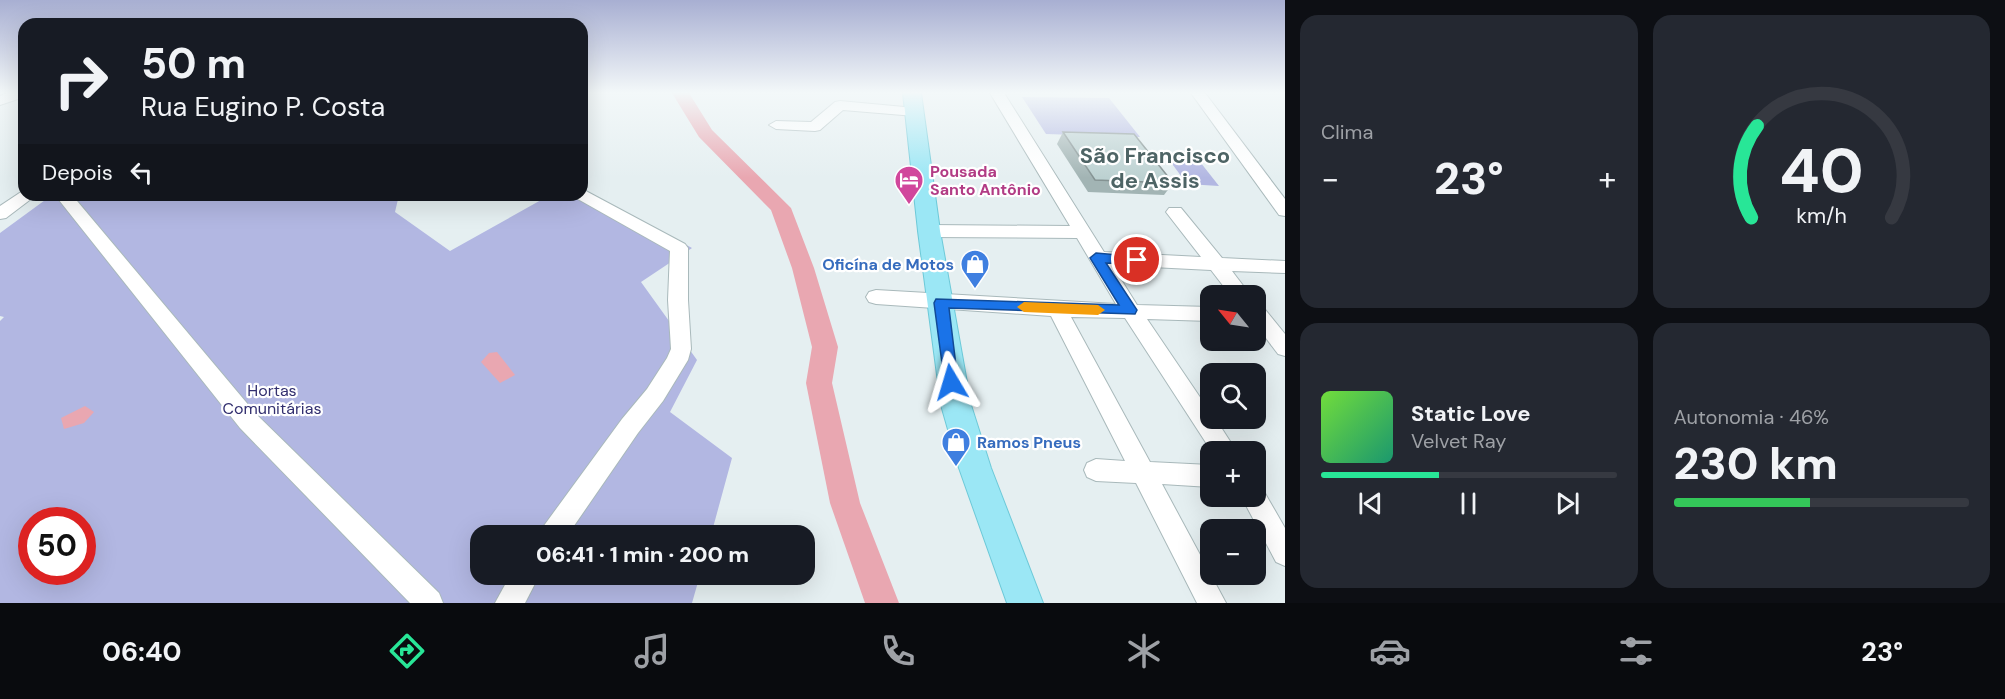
<!DOCTYPE html>
<html lang="pt">
<head>
<meta charset="utf-8">
<style>
  body { margin:0; font-family:"DM Sans",sans-serif; background:#242831; color:#f1f3f6; height:100vh; display:flex; flex-direction:column; font-size:22px; white-space:nowrap }
  * { box-sizing:border-box; margin:0 }
  p { font-size:20px; color:#9ea1a6 }
  .icon { flex:none; width:33px; height:33px; fill:none; stroke:currentColor; stroke-width:2; stroke-linecap:round; stroke-linejoin:round }
  .map { position:relative; flex:1; overflow:hidden }
  .drawer { display:flex; flex-direction:column; gap:15px; padding:15px; background:#0d0f14; width:720px }
  .drawer>* { flex:none }
  .top-card { position:absolute; left:18px; top:18px; width:570px; height:183px; border-radius:18px; box-shadow:0 6px 24px #0002; background:#171b24; color:#f1f3f6; overflow:hidden }
  .needle { width:39px; rotate:300deg }
  .buttons { position:absolute; left:1200px; top:285px; display:grid; gap:12px }
  .buttons a { display:grid; place-items:center; width:66px; height:66px; border-radius:12px; background:#171b24; box-shadow:0 6px 24px #0002; font-size:30px }
  .speed { position:absolute; left:18px; top:507px; display:flex; gap:12px; font-size:30px; font-weight:700; text-align:center }
  .speed>* { display:grid; place-content:center; width:78px; height:78px; border-radius:50%; background:#171b24; box-shadow:0 6px 24px #0002; line-height:1 }
  .speed .limit { border:9px solid #d22; background:#fff; color:#111 }
  .pin { position:absolute; display:grid; place-items:center; width:51px; height:51px; color:#fff; margin:-26px; border:3px solid #fff; border-radius:50%; box-shadow:0 2px 6px #0007 }
  .me { position:absolute; width:66px; margin:-33px; rotate:353deg; stroke-linejoin:round; filter:drop-shadow(0 0 4px #0008) }
  .turn { display:flex; align-items:center; gap:21px; height:126px; padding:0 24px; font-size:27px }
  .turn .icon { width:78px; height:78px; stroke-width:2.5 }
  .turn b { display:block; font-size:42px; line-height:51px }
  .then { display:flex; align-items:center; height:57px; padding:0 24px; background:#0003; gap:12px; font-size:22px }
  .big { font-size:45px; font-weight:800; line-height:1.1 }
  .drawer .tile { flex:1; display:flex; flex-direction:column; justify-content:center; gap:9px; min-width:0; padding:0 21px; border-radius:18px; background:#242831 }
  .drawer .dial { align-items:center; gap:0 }
  .dial svg { height:156px; overflow:visible; fill:none; stroke:#363941; stroke-width:7; stroke-linecap:round; text-anchor:middle }
  .dial text { fill:#f1f3f6; stroke:none }
  .song { display:flex; align-items:center; gap:18px }
  .cover { width:72px; height:72px; border-radius:9px; background:linear-gradient(135deg,hsl(100 70% 55%),hsl(160 70% 35%)) }
  .played { height:6px; border-radius:3px; background:linear-gradient(90deg,#28e697 40%,#363941 40%) }
  .keys { display:flex; justify-content:space-around; direction:ltr }
  .heat { display:flex; justify-content:space-between; align-items:center; font-size:33px; direction:ltr }
  .charge { height:9px; border-radius:4px; background:linear-gradient(90deg,#34c759 46%,#363941 0) }
  .drawer .tiles { flex:1; display:grid; gap:15px; grid-template-columns:repeat(2,1fr) }
  .trip { position:absolute; left:470px; top:525px; width:345px; height:60px; border-radius:18px; background:#171b24; box-shadow:0 6px 24px #0002; font-weight:800; line-height:60px; text-align:center }
  .tabs { display:flex; height:96px; justify-content:space-around; align-items:center; background:#090b0e; color:#9ea1a6 }
  .tabs .icon { width:42px; height:42px }
  .tabs .selected { color:#28e697 }
  .tabs b { font-size:27px; color:#f1f3f6 }
  main { display:flex; flex:1; min-height:0 }
  .map>svg:first-child { display:block }
  .green { fill:#b2b7e2; fill-rule:evenodd }
  .water { fill:#e9a7b1 }
  .lines { fill:none; stroke-linecap:round; stroke-linejoin:round }
  .river { fill:#e9a7b1; fill-rule:evenodd }
  .minor-casing { stroke:#a9b9bb; stroke-width:2 }
  .major-casing { stroke:#6dc9d8; stroke-width:2 }
  .minor { fill:#fff; fill-rule:evenodd }
  .major { fill:#9be7f5; fill-rule:evenodd }
  .wall { fill:#a2b4b4 }
  .building { fill:#bcd1d1; stroke:#849292; stroke-width:1.5 }
  .route { fill:#1a73e8; stroke:#114b97; stroke-width:1.5 }
  .slow { fill:#f59e0b }
  .labels { text-anchor:middle; stroke-width:4.5; stroke-linejoin:round; paint-order:stroke }
  .hotel-label { font-size:16px; font-weight:bold; fill:#b23c85; stroke:#fff; text-anchor:start }
  .shop-label { font-size:16px; font-weight:bold; fill:#366cbe; stroke:#fff; text-anchor:end }
  .park-label { font-size:16px; fill:#322f6f; stroke:#fff }
  .district-label { font-size:22px; font-weight:bold; fill:#4e6465; stroke:#fff }
</style>
</head>
<body>
<main>
<div class="map">
<svg width="1285" height="603" viewBox="0 0 1285 603">
  <rect width="100%" height="100%" fill="#e5eff1"/>
  <g class="green">
    <polygon points="1022,97 1109,98 1140,137 1046,134"/>
    <polygon points="1167,157 1197,158 1219,186 1187,184"/>
    <path d="M582 190 692 248 641 282 697 360 670 412 732 458 711 535 480 536V574L700 575 692 603H0V321L4 317 0 316V233L52 195H399L395 212 450 251 550 195H582ZM32 520H82V572H32Z"/>
  </g>
  <g class="water">
    <polygon points="497,352 515,375 500,383 481,362 489,353"/>
    <polygon points="85,406 94,412 84,423 64,429 61,418"/>
  </g>
  <g class="lines">
    <polygon class="river" points="672,93 689,93 712,130 791,208 814,268 838,347 832,383 860,503 899,603 865,603 830,503 806,383 812,347 792,268 771,210 699,137"/>
    <g class="minor-casing">
      <g id="minor">
        <polygon points="7,93 24,93 24,97 0,105 0,96"/>
        <polygon points="990,93 1004,93 1104,252 1201,257 1166,212 1169,208 1181,208 1222,258 1285,261 1285,273 1232,271 1251,296 1231,296 1211,270 1112,265 1137,305 1210,307 1210,321 1147,319 1210,412 1210,418 1215,418 1237,452 1212,452 1125,318 1071,317 1150,462 1210,465 1210,487 1162,484 1226,603 1197,603 1136,483 1096,481 1087,477 1084,470 1087,463 1096,459 1125,461 1051,316 876,304 869,302 866,297 869,292 876,290 1116,304 1077,238 929,237 923,235 920,231 923,227 929,225 1070,226"/>
        <polygon points="1191,93 1205,93 1285,199 1285,216 1279,215"/>
        <polygon points="840,101 915,108 922,112 915,116 843,110 820,130 815,131 776,129 769,125 776,121 811,122 835,102"/>
        <polygon points="582,189 685,244 688,248 688,300 691,349 688,360 663,401 638,433 567,536 539,536 543,527 622,419 647,389 667,358 671,349 668,300 670,251 576,198 574,195 582,195"/>
        <polygon points="24,190 24,195 33,195 31,199 6,218 0,219 0,206"/>
        <polygon points="55,195 72,195 256,414 439,593 443,603 410,603 240,428"/>
        <polygon points="1256,305 1263,307 1285,334 1285,356 1278,354 1256,325"/>
        <polygon points="1256,486 1262,488 1285,528 1285,566 1276,562 1241,496 1256,496"/>
        <polygon points="511,574 540,574 525,603 495,603"/>
      </g>
    </g>
    <g class="major-casing">
      <polygon id="major" points="903,93 921,93 940,231 971,405 991,468 1043,603 1007,603 959,468 941,405 918,231"/>
    </g>
    <use href="#minor" class="minor"/>
    <use href="#major" class="major"/>
  </g>
  <g class="wall">
    <polygon points="1063,132 1173,183 1164,195 1088,192 1057,144"/>
    <polygon points="1256,320 1264,332 1255,341 1237,340 1256,340"/>
  </g>
  <g class="building">
    <polygon points="1063,132 1134,134 1173,183 1095,180"/>
    <polygon points="1256,320 1264,332 1256,332"/>
  </g>
  <linearGradient id="sky" x2="0" y2="1"><stop stop-color="#a8afd2"/><stop offset="0.52" stop-color="#f3f8f9"/><stop offset="1" stop-color="#f3f8f9" stop-opacity="0"/></linearGradient>
  <rect width="1285" height="178" fill="url(#sky)"/>
  <polygon class="route" points="1096,253 1141,257 1143,260 1141,263 1137,264 1106,263 1137,310 1135,314 949,308 958,382 956,386 945,386 934,303 936,299 1119,305 1090,258"/>
  <polygon class="slow" points="1024,302 1098,305 1105,310 1098,315 1024,312 1017,307"/>
  <defs>
    <g id="hotel-pin" transform="scale(1.5)"><path d="M0 17L-7.5 6A9.5 9.5 0 1 1 7.5 6Z" fill="#d1479c" stroke="#fff"/><path d="M-6-4.5h1.5V1H6V5H4.5V3h-9V5H-6ZM-4 0a1.8 1.8 0 1 1 3.6 0ZM.5 0V-2.5h3Q6-2.5 6 0Z" fill="#fff"/></g>
    <g id="shop-pin" transform="scale(1.5)"><path d="M0 17L-7.5 6A9.5 9.5 0 1 1 7.5 6Z" fill="#3f7fe0" stroke="#fff"/><path d="M-5-2.5h2.3a2.7 3.5 0 0 1 5.4 0H5L5.5 6h-11ZM-1.5-2.5h3a1.5 2.3 0 0 0-3 0Z" fill="#fff"/></g>
  </defs>
  <g fill-rule="evenodd">
    <use href="#hotel-pin" x="909" y="180"/>
    <use href="#shop-pin" x="975" y="264"/>
    <use href="#shop-pin" x="956" y="442"/>
  </g>
  <g class="labels">
    <g class="hotel-label">
      <text x="930" y="177">Pousada<tspan x="930" dy="18">Santo Antônio</tspan></text>
    </g>
    <g class="shop-label">
      <text x="954" y="270">Oficína de Motos</text>
      <text x="977" y="448" text-anchor="start">Ramos Pneus</text>
    </g>
    <g class="park-label">
      <text x="272" y="396">Hortas<tspan x="272" dy="18">Comunitárias</tspan></text>
    </g>
    <g class="district-label">
      <text x="1155" y="163">São Francisco<tspan x="1155" dy="25">de Assis</tspan></text>
    </g>
  </g>
</svg>
<div class="buttons">
<a><svg class="needle" viewBox="-14 -14 28 28"><path d="M0-13l5 13h-10z" fill="#e53935"/><path d="M0 13l5-13h-10z" fill="#9ea1a6"/></svg></a>
<a><svg class="icon" aria-label="search" viewBox="0 0 24 24"><circle cx="10" cy="10" r="6"/><path d="M15 15l6 6"/></svg></a>
<a>+</a>
<a>−</a>
</div>
<div class="speed"><div class="limit">50</div></div>
<div class="pin" style="left:1137px;top:260px;background:#d93025"><svg class="icon" aria-label="arrive" viewBox="0 0 24 24"><path d="M6 21V4h12l-3 4 3 4H6"/></svg></div>
<svg class="me" style="left:951px;top:382px" viewBox="-20 -20 40 40"><path d="M0-17L14 15 0 8-14 15z" fill="#1a73e8" stroke="#fff" stroke-width="4"/></svg>
<div class="trip">06:41 · 1 min · 200 m</div>
<div class="top-card">
<div class="turn"><svg class="icon" aria-label="right" viewBox="0 0 24 24"><path d="M7 20v-9h11M14 6l5 5-5 5"/></svg><div><b>50 m</b>Rua Eugino P. Costa</div></div>
<div class="then">Depois<svg class="icon" aria-label="left" viewBox="0 0 24 24"><path d="M17 20v-9H6M10 6l-5 5 5 5"/></svg></div>
</div>
</div>
<section class="drawer">
<div class="tiles">
<div class="tile"><p>Clima</p>
<div class="heat"><a>−</a><b class="big">23°</b><a>+</a></div>
</div>
<div class="tile dial"><svg viewBox="0 0 100 80">
<path d="M14 69A42 42 0 1 1 86 69"/>
<path d="M14 69A42 42 0 0 1 17 22" stroke="#28e697"/>
<text x="50" y="56" font-size="32" font-weight="700">40</text>
<text x="50" y="72" font-size="11">km/h</text>
</svg></div>
<div class="tile">
<div class="song"><i class="cover"></i><div><b>Static Love</b><p>Velvet Ray</p></div></div>
<div class="played"></div>
<div class="keys"><svg class="icon" aria-label="previous" viewBox="0 0 24 24"><path d="M18 5L8 12l10 7zM5 5v14"/></svg><svg class="icon" aria-label="pause" viewBox="0 0 24 24"><path d="M8 5v14M16 5v14"/></svg><svg class="icon" aria-label="next" viewBox="0 0 24 24"><path d="M6 5l10 7-10 7zM19 5v14"/></svg></div>
</div>
<div class="tile"><p>Autonomia · 46%</p><b class="big">230 km</b><div class="charge"></div></div>
</div>
</section>
</main>
<nav class="tabs">
<b>06:40</b>
<svg class="icon selected" aria-label="directions" viewBox="0 0 24 24"><path d="M12 3l9 9-9 9-9-9zM9 14v-3h6M13 9l2 2-2 2"/></svg>
<svg class="icon" aria-label="music" viewBox="0 0 24 24"><path d="M9 18V5l10-2v13"/><circle cx="6" cy="18" r="3"/><circle cx="16" cy="16" r="3"/></svg>
<svg class="icon" aria-label="phone" viewBox="0 0 24 24"><path d="M5 4h4l2 5-3 2q2 4 5 5l2-3 5 2v4C11 20 4 13 5 4z"/></svg>
<svg class="icon" aria-label="climate" viewBox="0 0 24 24"><path d="M12 3v18M4 7l16 10M4 17L20 7"/></svg>
<svg class="icon" aria-label="car" viewBox="0 0 24 24"><path d="M5 17H2v-5l4-1 3-4h7l3 4 3 1v5h-3M9 17h6M6 11h13"/><circle cx="7" cy="17" r="2"/><circle cx="17" cy="17" r="2"/></svg>
<svg class="icon" aria-label="filters" viewBox="0 0 24 24"><path d="M4 7h16M4 17h16"/><circle cx="9" cy="7" r="2"/><circle cx="15" cy="17" r="2"/></svg>
<b>23°</b>
</nav>
</body>
</html>
